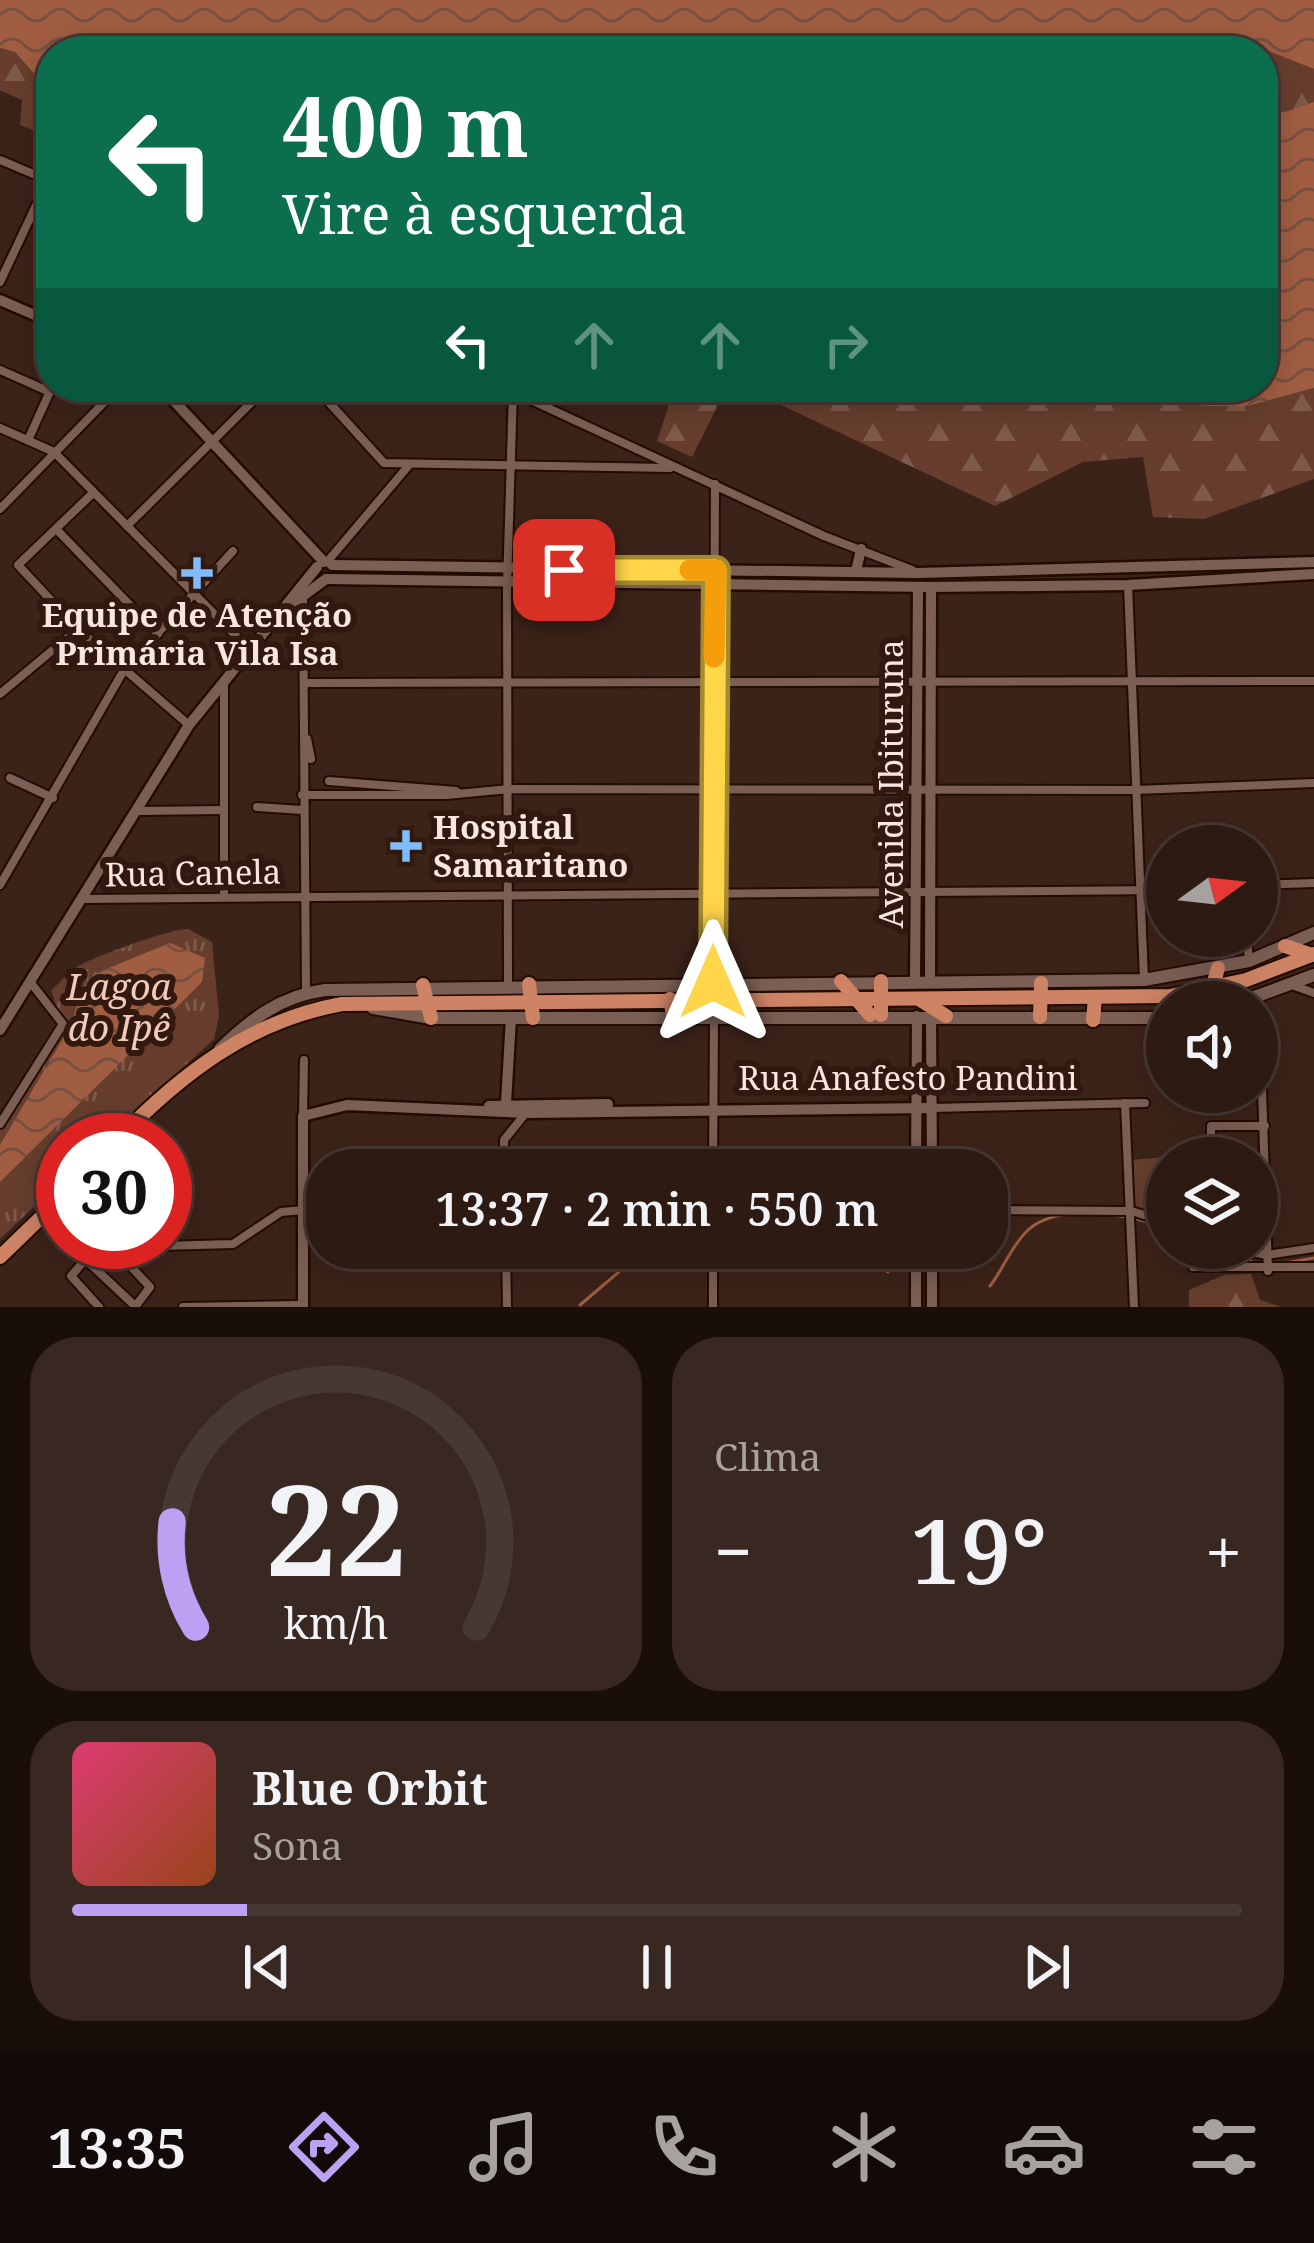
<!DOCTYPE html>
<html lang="pt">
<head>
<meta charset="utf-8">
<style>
  body { margin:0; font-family:"Noto Serif",serif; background:#392721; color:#f1f3f6; height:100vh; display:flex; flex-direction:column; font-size:45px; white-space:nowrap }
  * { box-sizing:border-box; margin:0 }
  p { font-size:39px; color:#a7a1a0 }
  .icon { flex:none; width:66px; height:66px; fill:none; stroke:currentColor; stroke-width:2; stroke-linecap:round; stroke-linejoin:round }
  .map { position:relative; height:1307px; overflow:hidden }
  .panel { display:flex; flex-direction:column; gap:30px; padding:30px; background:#190e0a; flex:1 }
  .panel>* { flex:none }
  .banner { position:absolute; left:36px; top:36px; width:1242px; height:366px; border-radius:48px; box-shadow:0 6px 30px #0003,0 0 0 3px #483833; background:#0b6e4f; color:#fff; overflow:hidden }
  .needle { width:78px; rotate:75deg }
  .tools { position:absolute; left:1146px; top:825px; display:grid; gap:24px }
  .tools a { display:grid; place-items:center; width:132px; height:132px; border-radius:50%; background:#2d1a13; box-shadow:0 6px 30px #0003,0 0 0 3px #483833; font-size:60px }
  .speed { position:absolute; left:36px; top:1113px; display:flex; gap:24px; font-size:60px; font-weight:700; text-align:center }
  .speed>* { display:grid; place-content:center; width:156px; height:156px; border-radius:50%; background:#2d1a13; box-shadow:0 6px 30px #0003,0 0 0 3px #483833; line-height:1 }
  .speed .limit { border:18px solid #d22; background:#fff; color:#111 }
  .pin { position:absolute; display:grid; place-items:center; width:102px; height:102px; color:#fff; margin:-51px; border-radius:24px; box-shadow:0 6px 18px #0006 }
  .me { position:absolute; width:132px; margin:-66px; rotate:0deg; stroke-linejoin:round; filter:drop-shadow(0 0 9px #0008) }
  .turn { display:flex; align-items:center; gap:42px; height:252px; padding:0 48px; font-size:54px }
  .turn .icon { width:156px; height:156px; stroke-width:2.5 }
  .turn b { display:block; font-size:84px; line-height:102px }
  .lanes { display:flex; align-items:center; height:114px; padding:0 48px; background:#0003; justify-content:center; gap:60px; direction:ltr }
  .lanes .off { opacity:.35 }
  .big { font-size:90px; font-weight:600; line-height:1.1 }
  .panel .tile { flex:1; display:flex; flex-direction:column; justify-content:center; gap:18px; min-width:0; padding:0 42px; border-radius:48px; background:#392721 }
  .panel .dial { align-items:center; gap:0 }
  .dial svg { height:312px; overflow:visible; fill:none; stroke:#483833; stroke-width:7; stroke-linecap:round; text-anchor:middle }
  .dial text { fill:#f1f3f6; stroke:none }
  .song { display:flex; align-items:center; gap:36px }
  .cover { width:144px; height:144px; border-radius:18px; background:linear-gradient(135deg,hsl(340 70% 55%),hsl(20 70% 35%)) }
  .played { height:12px; border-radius:6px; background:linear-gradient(90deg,#bca0f2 15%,#483833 15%) }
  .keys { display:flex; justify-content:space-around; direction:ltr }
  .heat { display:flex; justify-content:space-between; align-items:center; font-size:66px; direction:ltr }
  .panel .tiles { flex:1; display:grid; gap:30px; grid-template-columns:1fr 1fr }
  .tile:last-child { grid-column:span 2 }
  .trip { position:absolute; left:306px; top:1149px; width:702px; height:120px; border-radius:48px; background:#2d1a13; box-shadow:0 6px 30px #0003,0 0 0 3px #483833; font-weight:600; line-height:120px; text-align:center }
  .dock { display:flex; height:192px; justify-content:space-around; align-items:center; background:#120a08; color:#a7a1a0 }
  .dock .icon { width:84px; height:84px }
  .dock .selected { color:#bca0f2 }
  .dock b { font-size:54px; color:#f1f3f6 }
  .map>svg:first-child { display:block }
  .grass { fill:#673e2d }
  .forest { fill:url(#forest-firs) }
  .park { fill:url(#park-tufts) }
  .water { fill:url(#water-waves) }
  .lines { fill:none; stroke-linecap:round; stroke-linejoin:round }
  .stream { stroke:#a15d41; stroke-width:3 }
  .minor-casing { stroke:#220c04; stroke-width:12 }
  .tertiary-casing { stroke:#220c04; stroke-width:15 }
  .secondary-casing { stroke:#220c04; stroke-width:16 }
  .trunk-casing { stroke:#220c04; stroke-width:18 }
  .minor { stroke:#7c5f54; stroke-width:8 }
  .tertiary { stroke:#7c5f54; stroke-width:10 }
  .secondary { stroke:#7c5f54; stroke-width:12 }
  .trunk { stroke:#ce8365; stroke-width:14 }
  .route-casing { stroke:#a68a30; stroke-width:30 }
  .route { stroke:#ffd54a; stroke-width:21 }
  .slow { stroke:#f59e0b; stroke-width:21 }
  .poi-dot { fill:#80bdfa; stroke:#31190f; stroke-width:4.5 }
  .labels { text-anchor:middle; stroke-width:12; stroke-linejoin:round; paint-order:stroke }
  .poi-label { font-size:33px; font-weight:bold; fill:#f8e7e0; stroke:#31190f }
  .street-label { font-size:33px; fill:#f8e7e0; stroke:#31190f }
  .water-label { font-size:36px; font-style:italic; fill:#f3caba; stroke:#31190f }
</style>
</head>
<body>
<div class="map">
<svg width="1314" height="1307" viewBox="0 0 1314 1307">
  <defs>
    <pattern id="forest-firs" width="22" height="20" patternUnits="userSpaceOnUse" patternTransform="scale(3)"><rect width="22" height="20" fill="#673e2d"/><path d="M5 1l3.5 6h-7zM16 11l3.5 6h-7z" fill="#7e5a4b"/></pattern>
    <pattern id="park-tufts" width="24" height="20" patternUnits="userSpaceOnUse" patternTransform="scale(3)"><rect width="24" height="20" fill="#673e2d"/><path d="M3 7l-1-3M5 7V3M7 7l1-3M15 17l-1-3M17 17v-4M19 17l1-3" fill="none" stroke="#7e5a4b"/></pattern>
    <pattern id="water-waves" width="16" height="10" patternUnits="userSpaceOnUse" patternTransform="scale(3)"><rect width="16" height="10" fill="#a15d41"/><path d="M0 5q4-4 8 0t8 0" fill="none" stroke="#765142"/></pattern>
  </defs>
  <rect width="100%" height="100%" fill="#3c2319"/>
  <polygon class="grass" points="1166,1157 1167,1215 1133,1208 1131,1160"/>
  <g class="forest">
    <polygon points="0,48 15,52 51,93 51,137 20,125 22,100 0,90"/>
    <polygon points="1217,48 1263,49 1314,69 1314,102 1263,118 1263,51 1206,51"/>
    <polygon points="663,387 727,387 692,457 657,441 673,392"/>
    <polygon points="743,387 944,387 999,399 1245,407 1314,388 1314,479 1204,519 1153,517 1143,457 1083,462 995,506"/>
    <polygon points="1251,1274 1260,1300 1281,1307 1189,1307 1189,1290 1224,1275"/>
  </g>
  <path class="park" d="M188 929 212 942 219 1016 214 1039 104 1140H63V1179L0 1239V1129L63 1026 51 990C61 982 68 972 80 965 97 956 172 928 188 929Z"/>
  <g class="water">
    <polygon points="0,0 1314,0 1314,69 1263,49 1217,48 51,51 51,93 15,52 0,48"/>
    <polygon points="1314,102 1314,388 1245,407 999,399 944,387 1263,387 1263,118"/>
    <polygon points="170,943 205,958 202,982 0,1182 0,1145 74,1020 77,995 94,974"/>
  </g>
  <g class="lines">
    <g class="stream">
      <polyline points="856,1248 888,1272"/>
      <polyline points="1214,1248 1257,1264"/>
      <polyline points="1285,1263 1314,1258"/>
      <path d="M990 1286C1004 1268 1011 1246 1028 1230 1059 1202 1131 1215 1167 1228"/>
      <polyline points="580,1305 647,1248"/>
    </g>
    <g class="minor-casing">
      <g id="minor">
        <polyline points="0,160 50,181"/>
        <polyline points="0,282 48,180"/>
        <polyline points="0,370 50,392"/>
        <polyline points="315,387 384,463 670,468"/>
        <polyline points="503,387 824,536 912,570"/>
        <polyline points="0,428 54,452 249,649"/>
        <polyline points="28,440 52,387"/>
        <polyline points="93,493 18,565 78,629 189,725"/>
        <polyline points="0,509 119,387"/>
        <polyline points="127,526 267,387"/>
        <polyline points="57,530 158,634"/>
        <polyline points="327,562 410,464"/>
        <polyline points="1128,585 1144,979"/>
        <polyline points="303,598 306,992"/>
        <polyline points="224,682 224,895"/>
        <polyline points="304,683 1314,681"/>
        <polyline points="0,694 78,629"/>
        <polyline points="307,739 311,759"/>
        <polyline points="10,778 53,798"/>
        <polyline points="329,781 456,791"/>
        <polyline points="302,795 446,795 510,789 1135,790 1314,783"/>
        <polyline points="257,807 302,810"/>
        <polyline points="138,811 222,810"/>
        <polyline points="0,885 124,670 233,551"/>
        <polyline points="1257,885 1314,883"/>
        <polyline points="82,899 1167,890"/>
        <polyline points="1247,936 1249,961"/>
        <polyline points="713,981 715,484"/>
        <polyline points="508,984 507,585 513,391"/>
        <polyline points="1292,985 1314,993"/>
        <polyline points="1259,997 1268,1271"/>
        <polyline points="1125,1103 1134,1307"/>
        <polyline points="931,1108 1145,1103"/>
        <polyline points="303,1116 304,1060"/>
        <polyline points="0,1124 63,1024 31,983"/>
        <polyline points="1211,1158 1211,1126 1265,1126"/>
        <polyline points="504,1170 504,1140 525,1114"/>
        <polyline points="713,1170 714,1020"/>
        <path d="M720 1170C745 1151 775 1145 798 1170"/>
        <polyline points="987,1210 1131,1211 1167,1222"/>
        <polyline points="108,1242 150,1287 135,1307"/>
        <polyline points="506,1248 507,1307"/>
        <polyline points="1232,1248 1267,1255 1314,1248"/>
        <polyline points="85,1259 135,1306"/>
        <polyline points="126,1262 160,1246 233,1244 281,1212 327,1208"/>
        <polyline points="1193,1267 1314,1267"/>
        <polyline points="99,1307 71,1276 101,1242"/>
        <polyline points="183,1307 303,1305"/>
        <polyline points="713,1307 713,1248"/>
      </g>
    </g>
    <g class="tertiary-casing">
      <g id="tertiary">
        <polyline points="0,300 51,322"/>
        <polyline points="161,387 324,562"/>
        <polyline points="332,565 918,573 1314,562"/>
        <polyline points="856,571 861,549"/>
        <polyline points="327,579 931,587 1128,585 1314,574"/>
        <polyline points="287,608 326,579"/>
        <polyline points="915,981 918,587"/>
        <polyline points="930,981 931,587"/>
        <polyline points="931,1016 932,1170"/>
        <polyline points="0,1030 189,725 317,567"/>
        <polyline points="506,1103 511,1018"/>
        <polyline points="489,1106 608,1104"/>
        <polyline points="916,1170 917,1016"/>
        <polyline points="932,1248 932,1307"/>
        <polyline points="303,1307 303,1116 347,1105 527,1113 931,1108"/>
        <polyline points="916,1307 916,1248"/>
      </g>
    </g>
    <g class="secondary-casing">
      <g id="secondary">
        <polyline points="1241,1002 1314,975"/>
        <polyline points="373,1008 431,1018 1167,1018"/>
        <path d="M220 1049C251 1019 281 996 325 990L1144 980 1249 961 1314 933"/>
      </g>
    </g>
    <g class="trunk-casing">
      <g id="trunk">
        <polyline points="1285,946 1312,955"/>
        <polyline points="1218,968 1212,989 1219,1002"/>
        <polyline points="841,981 870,1015"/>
        <polyline points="881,981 881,1015"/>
        <polyline points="529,984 533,1018"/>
        <polyline points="423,985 431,1018"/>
        <polyline points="670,999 674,1020"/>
        <polyline points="919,999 946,1016"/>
        <polyline points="1040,1017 1041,983"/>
        <polyline points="1093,1020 1095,998"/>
        <path d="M117 1140C181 1074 249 1021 342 1004L1170 996 1246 980 1314 954"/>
        <polyline points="0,1257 63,1196"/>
      </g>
    </g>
    <use href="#minor" class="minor"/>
    <use href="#tertiary" class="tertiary"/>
    <use href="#secondary" class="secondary"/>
    <use href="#trunk" class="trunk"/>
  </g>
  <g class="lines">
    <g class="route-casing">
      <polyline id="route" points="564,570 716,570 713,982"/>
    </g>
    <use href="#route" class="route"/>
    <polyline class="slow" points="690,570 716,570 714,657"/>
  </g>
  <g class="poi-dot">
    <path d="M191 555h12v12h12v12h-12v12h-12v-12h-12v-12h12z"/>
    <path d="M400 828h12v12h12v12h-12v12h-12v-12h-12v-12h12z"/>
  </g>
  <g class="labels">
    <g class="poi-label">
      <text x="197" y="627">Equipe de Atenção<tspan x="197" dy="38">Primária Vila Isa</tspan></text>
      <text x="433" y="839" text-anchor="start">Hospital<tspan x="433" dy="38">Samaritano</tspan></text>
    </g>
    <g class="street-label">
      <text transform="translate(891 784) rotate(-90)" y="12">Avenida Ibituruna</text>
      <text transform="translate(193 873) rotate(-1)" y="12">Rua Canela</text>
      <text x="908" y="1090">Rua Anafesto Pandini</text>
    </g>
    <g class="water-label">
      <text x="119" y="1000">Lagoa<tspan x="119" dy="41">do Ipê</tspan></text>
    </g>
  </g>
</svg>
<div class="tools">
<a><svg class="needle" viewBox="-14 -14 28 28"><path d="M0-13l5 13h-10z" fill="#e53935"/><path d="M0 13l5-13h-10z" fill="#a7a1a0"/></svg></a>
<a><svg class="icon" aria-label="sound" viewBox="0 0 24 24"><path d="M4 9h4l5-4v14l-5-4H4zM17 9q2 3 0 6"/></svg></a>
<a><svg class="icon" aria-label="layers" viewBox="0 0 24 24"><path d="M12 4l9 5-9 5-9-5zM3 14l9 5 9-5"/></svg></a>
</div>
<div class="speed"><div class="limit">30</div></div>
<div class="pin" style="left:564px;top:570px;background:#d93025"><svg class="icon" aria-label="arrive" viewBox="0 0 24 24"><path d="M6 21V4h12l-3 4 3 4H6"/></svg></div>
<svg class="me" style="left:713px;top:982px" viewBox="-20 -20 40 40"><path d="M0-17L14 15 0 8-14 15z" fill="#ffd54a" stroke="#fff" stroke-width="4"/></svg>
<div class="trip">13:37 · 2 min · 550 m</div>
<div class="banner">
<div class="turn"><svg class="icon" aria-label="left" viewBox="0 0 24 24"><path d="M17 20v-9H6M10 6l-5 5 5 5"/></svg><div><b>400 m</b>Vire à esquerda</div></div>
<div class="lanes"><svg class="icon" aria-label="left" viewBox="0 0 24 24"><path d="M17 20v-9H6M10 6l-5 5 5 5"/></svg><svg class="icon off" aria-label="ahead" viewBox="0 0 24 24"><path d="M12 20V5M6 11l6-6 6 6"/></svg><svg class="icon off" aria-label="ahead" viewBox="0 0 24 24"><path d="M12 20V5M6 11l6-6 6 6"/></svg><svg class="icon off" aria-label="right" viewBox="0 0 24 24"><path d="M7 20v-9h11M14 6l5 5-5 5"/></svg></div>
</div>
</div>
<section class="panel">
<div class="tiles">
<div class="tile dial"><svg viewBox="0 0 100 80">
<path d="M14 69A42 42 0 1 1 86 69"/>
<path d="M14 69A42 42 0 0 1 8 42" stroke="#bca0f2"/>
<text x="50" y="56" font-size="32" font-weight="700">22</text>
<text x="50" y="72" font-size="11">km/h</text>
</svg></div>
<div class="tile"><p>Clima</p>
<div class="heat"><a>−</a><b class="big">19°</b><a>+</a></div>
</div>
<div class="tile">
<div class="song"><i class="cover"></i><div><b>Blue Orbit</b><p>Sona</p></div></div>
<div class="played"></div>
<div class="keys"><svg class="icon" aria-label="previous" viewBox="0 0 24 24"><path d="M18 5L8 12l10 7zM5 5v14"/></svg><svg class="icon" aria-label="pause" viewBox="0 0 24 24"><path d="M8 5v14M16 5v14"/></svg><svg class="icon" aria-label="next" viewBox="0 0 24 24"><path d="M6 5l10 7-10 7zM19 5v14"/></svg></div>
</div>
</div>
</section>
<nav class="dock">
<b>13:35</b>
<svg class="icon selected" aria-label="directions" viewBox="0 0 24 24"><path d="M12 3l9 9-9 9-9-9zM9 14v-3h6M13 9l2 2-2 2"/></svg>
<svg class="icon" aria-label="music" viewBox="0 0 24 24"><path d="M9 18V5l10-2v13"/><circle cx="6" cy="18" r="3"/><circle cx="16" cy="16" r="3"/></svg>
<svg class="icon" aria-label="phone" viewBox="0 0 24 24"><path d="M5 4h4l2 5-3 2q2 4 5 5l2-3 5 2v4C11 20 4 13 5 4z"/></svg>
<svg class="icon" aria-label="climate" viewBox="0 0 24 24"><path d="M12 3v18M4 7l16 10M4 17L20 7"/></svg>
<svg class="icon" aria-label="car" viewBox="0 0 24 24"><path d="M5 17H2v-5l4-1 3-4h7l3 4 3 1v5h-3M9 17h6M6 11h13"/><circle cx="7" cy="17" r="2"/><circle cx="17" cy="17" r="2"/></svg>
<svg class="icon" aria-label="filters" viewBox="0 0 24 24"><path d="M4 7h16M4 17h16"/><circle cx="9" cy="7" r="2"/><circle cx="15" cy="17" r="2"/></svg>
</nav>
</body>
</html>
